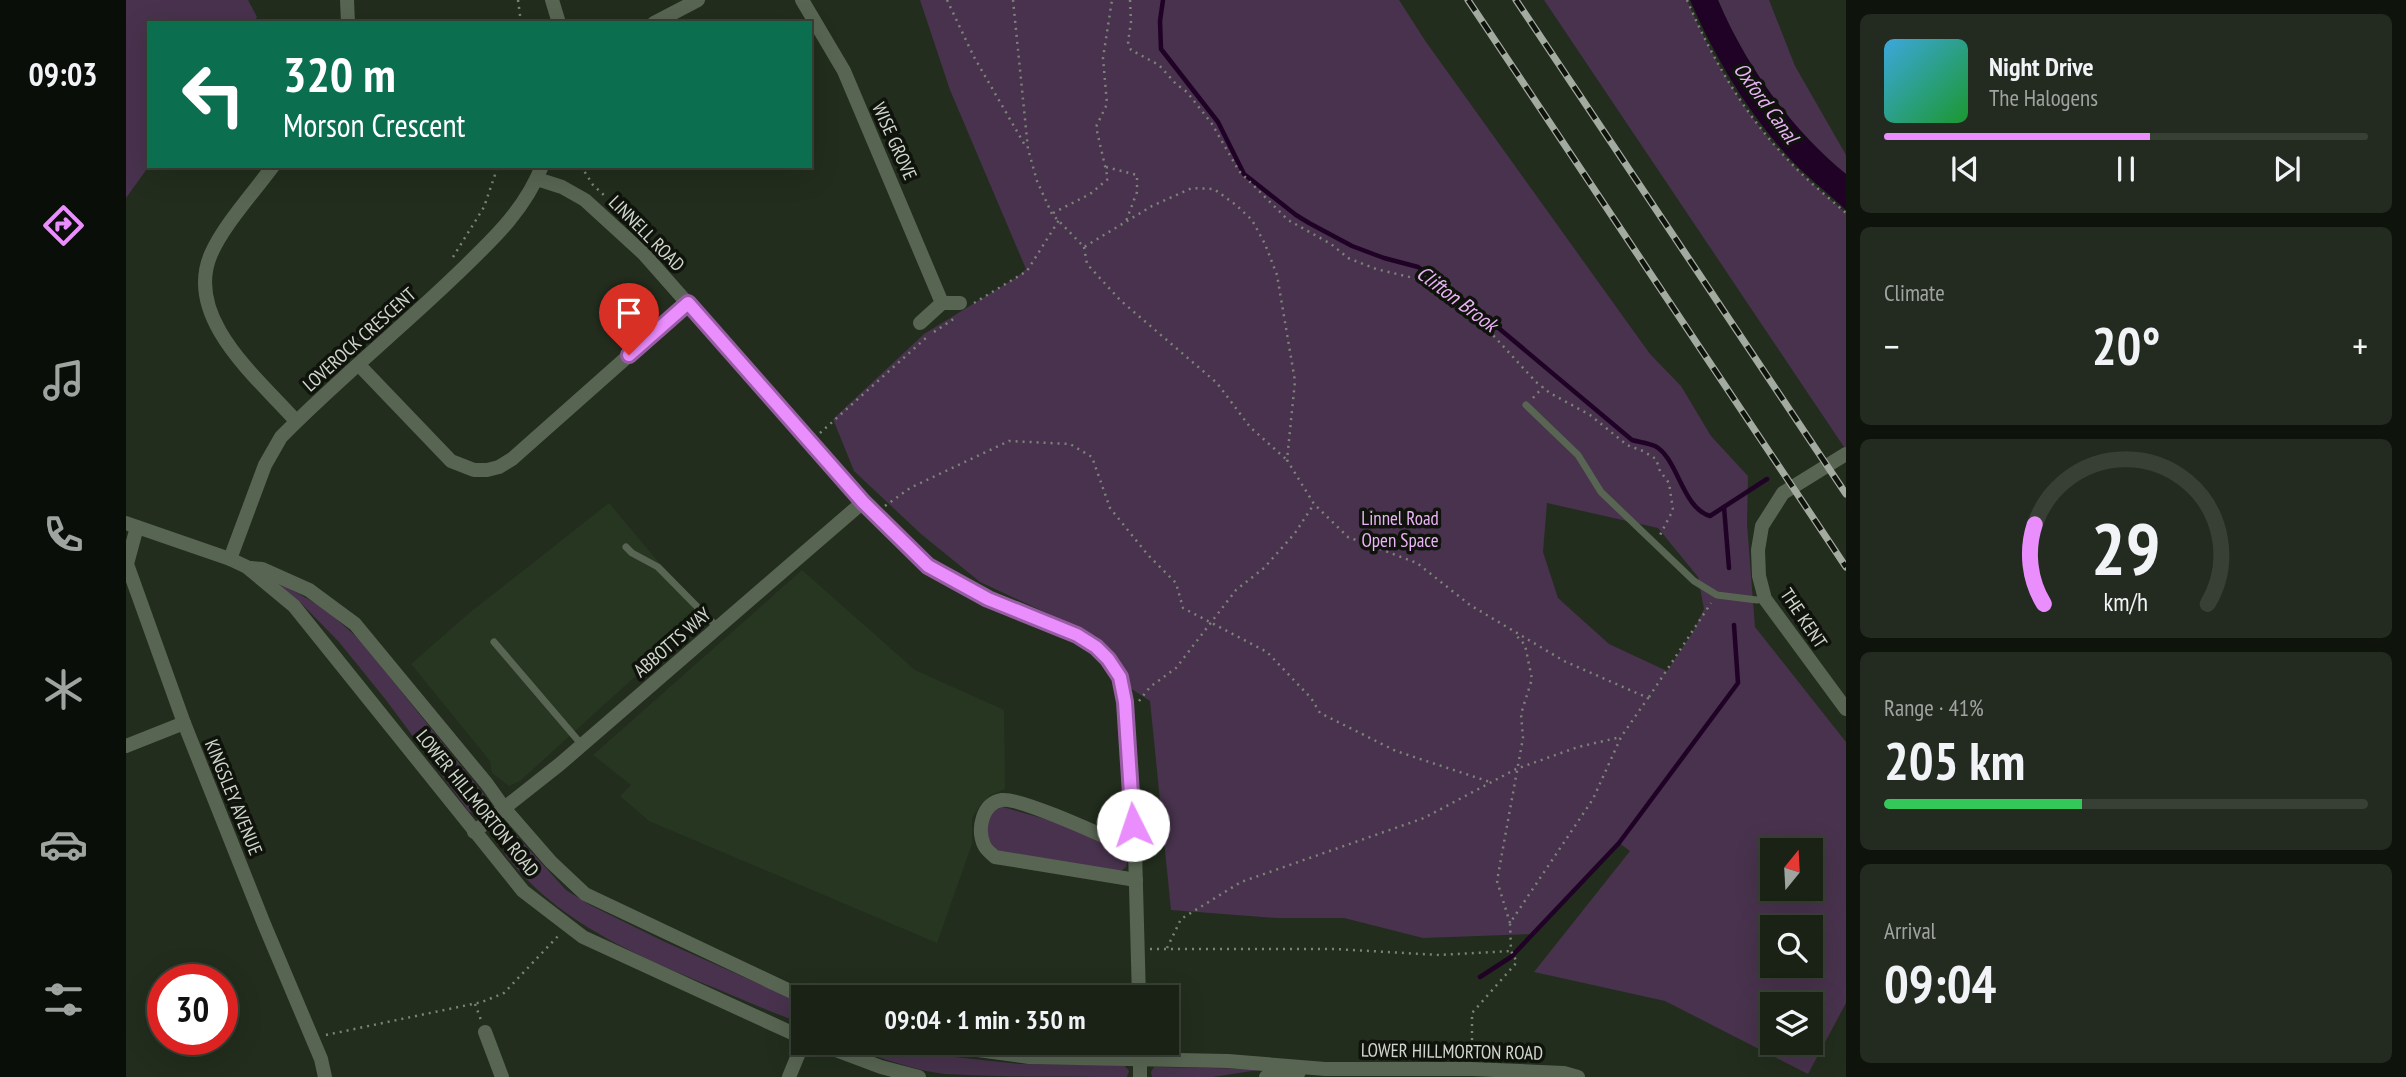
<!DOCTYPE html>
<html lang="en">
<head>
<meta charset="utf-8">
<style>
  body { margin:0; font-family:"PT Sans Narrow",sans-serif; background:#232a1f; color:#f1f3f6; height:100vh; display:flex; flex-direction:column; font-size:26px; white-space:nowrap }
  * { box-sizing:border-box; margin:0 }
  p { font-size:23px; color:#9fa4a1 }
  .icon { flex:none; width:38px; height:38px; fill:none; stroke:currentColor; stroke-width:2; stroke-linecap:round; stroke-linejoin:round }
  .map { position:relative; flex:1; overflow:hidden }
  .panel { display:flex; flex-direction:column; gap:14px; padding:14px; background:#0e130c; width:560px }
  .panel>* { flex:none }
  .banner { position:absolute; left:21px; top:21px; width:665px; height:147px; border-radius:0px; box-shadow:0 7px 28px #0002,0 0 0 2px #383f35; background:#0b6e4f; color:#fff; overflow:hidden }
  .needle { width:46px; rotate:18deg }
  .tools { position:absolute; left:1634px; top:838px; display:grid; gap:14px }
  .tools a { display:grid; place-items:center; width:63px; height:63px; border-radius:0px; background:#1a2216; box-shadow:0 7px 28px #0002,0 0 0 2px #383f35; font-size:35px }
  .speed { position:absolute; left:21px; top:964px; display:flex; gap:14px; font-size:35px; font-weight:700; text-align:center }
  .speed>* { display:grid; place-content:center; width:91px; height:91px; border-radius:50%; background:#1a2216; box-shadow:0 7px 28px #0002,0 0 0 2px #383f35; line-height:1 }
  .speed .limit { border:10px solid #d22; background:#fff; color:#111 }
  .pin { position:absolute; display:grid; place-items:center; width:60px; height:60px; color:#fff; margin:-72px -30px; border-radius:50% 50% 50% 0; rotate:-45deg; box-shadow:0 0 7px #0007 }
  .pin .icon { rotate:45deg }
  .me { position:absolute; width:77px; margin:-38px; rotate:356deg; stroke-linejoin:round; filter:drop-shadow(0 0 5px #0008) }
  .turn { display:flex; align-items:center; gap:24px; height:147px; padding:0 21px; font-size:32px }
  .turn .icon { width:91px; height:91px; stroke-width:2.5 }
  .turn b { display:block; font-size:49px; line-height:60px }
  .big { font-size:52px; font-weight:700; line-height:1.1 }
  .panel .card { flex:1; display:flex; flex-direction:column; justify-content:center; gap:10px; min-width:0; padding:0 24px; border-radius:10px; background:#232a1f }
  .panel .dial { align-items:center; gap:0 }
  .dial svg { height:182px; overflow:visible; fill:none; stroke:#383f35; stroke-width:7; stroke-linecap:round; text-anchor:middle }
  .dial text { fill:#f1f3f6; stroke:none }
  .song { display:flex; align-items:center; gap:21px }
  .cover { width:84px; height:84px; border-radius:10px; background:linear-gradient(135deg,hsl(200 70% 55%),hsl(130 70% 35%)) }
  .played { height:7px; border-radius:4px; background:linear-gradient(90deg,#ea8dfd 55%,#383f35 55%) }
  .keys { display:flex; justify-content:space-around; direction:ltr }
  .heat { display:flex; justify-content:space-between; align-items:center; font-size:38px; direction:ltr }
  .charge { height:10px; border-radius:5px; background:linear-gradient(90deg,#34c759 41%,#383f35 0) }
  .trip { position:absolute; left:665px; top:985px; width:388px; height:70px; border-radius:0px; background:#1a2216; box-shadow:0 7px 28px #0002,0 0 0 2px #383f35; font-weight:700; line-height:70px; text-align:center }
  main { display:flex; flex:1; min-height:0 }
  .dock { display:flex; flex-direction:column; width:126px; justify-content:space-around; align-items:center; background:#0a0e09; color:#9fa4a1 }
  .dock .icon { width:49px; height:49px }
  .dock .selected { color:#ea8dfd }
  .dock b { font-size:32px; color:#f1f3f6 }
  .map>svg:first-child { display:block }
  .built { fill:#273620 }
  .green { fill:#48324d; fill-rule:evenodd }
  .water { fill:#200226 }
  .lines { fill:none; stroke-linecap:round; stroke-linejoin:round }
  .stream { stroke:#200226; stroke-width:4.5 }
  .path { stroke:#7b8477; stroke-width:2.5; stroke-dasharray:2 5; stroke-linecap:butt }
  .lane { stroke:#586552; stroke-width:7 }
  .street { stroke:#586552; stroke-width:14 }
  .rail-casing { stroke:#a3aba0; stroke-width:7 }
  .rail { stroke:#0f130c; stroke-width:4.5; stroke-dasharray:13; stroke-linecap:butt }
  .route-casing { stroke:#985ca4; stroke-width:18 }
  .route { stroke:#ea8dfd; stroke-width:12 }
  .labels { text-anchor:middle; stroke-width:7; stroke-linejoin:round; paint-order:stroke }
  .street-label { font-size:19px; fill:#cfd6cc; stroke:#0f130c }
  .park-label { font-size:19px; fill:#ebb4f6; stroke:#0f130c }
  .water-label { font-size:21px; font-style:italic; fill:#e9b3f5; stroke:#0f130c }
</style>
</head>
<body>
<main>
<nav class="dock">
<b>09:03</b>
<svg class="icon selected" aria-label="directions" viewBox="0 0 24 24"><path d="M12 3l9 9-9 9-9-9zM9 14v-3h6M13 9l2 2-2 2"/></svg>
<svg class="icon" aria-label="music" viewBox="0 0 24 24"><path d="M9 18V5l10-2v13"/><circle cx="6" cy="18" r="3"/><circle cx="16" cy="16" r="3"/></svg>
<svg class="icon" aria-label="phone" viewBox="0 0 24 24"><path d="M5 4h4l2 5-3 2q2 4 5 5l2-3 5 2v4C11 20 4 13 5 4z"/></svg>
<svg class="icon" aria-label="climate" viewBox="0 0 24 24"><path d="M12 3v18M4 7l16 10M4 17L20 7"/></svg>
<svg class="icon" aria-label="car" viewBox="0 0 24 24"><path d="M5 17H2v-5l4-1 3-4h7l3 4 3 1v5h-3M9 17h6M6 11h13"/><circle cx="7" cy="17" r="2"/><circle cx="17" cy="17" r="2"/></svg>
<svg class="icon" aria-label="filters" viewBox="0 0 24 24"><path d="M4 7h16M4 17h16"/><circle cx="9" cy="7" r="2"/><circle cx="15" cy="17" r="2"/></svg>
</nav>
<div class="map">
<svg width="1720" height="1077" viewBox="0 0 1720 1077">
  <rect width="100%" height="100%" fill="#222d1d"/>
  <g class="built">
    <polygon points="483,503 577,615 394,781 383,786 366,773 364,761 285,664 342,614"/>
    <polygon points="676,570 789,670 878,710 879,789 863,796 854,805 846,818 846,844 811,943 523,821 494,796 505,785 467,755"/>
  </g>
  <g class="green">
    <polygon points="0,0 122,0 131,17 127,23 23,23 23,166 0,198"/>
    <path d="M794 0H1273L1300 42 1524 354 1555 386 1585 436 1622 476 1621 524 1629 627 1720 742V1003L1682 1074 1539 1001 1408 972 1504 851 1493 843 1406 934 1297 938 1218 918H1150L1045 910 1024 701 1004 688 993 659 970 636 854 582 795 534 728 471 707 419 798 334 891 277 900 269 824 90ZM1421 503 1532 528 1572 577 1578 609 1567 632 1541 671 1483 644 1432 598 1417 552ZM1647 850H1685V889H1647ZM1647 928H1685V966H1647ZM1647 1004H1685V1043H1647Z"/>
    <path d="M1418 0H1561C1587 61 1621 119 1668 166 1685 183 1703 198 1720 213V450Z"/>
    <path d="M1592 0H1643L1669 66 1720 155V174C1664 128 1620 66 1592 0Z"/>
    <polygon points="141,576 198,608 233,639 361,798 360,807 353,813 343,812 260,700 213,642 175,603"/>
    <polygon points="877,807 926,821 998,850 1002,858 1000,867 995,871 871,851 861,840 862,815 867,810"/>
    <path d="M382 833 390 835 440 890 464 905 539 942 674 1002 675 1010 672 1017 667 1020 641 1010C557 973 455 941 393 871 383 859 376 855 375 839Z"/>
    <path d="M715 1043H774L819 1056 894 1064 998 1065 1003 1071 1001 1077C943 1077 875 1077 818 1074 787 1070 744 1055 715 1043Z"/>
    <polygon points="1028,1067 1139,1069 1087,1077 1026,1077 1025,1072"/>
  </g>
  <path class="water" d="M1564 0H1592C1620 66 1664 128 1720 174V210C1703 194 1684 179 1668 163 1623 115 1590 60 1564 0Z"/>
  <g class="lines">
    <g class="stream">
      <path d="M1037 0 1034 21 1035 49 1092 122 1118 174 1170 215 1183 223 1226 246 1258 258 1292 267 1318 285 1363 320 1506 440C1513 442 1522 443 1529 446 1552 458 1556 508 1584 516L1641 479"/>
      <polyline points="1598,507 1603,568"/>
      <polyline points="1354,977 1385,957 1493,843 1612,683 1608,625"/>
    </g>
    <g class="path">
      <polyline points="392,0 395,23"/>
      <polyline points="821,0 848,57 900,147"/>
      <polyline points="887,0 902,149 911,181 926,214 958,247 1026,206 1066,188 1088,189 1110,205 1126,220 1139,244 1151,275 1169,381 1161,460 1188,504 1222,537 1291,563 1344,605 1438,661 1522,698 1495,737 1467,799 1384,923 1385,951 1391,962 1346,1013 1346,1055"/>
      <polyline points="1004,0 1005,22 1002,42 1005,50 1033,65 1050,84 1061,92 1086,124 1113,171 1162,220 1205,244 1222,258 1250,269 1296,280 1366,334 1410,382 1424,393 1464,415 1501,445 1517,451 1530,459 1534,471 1543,483 1547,510 1534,535"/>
      <path d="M1561 0C1587 61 1621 119 1668 166 1684 183 1703 198 1720 213"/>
      <polyline points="455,166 467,185 480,197"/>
      <polyline points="980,167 1011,175 1011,192 1000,221"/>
      <polyline points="927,213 964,194 982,179 970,127 981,104 977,58 986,0"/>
      <polyline points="958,247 961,264 994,300 1091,383 1124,427 1161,460"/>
      <polyline points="327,257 358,207 372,166"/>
      <polyline points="848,303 901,271 933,220"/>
      <polyline points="808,332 829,318"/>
      <polyline points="1407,398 1417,387"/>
      <polyline points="694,433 801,337"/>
      <polyline points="759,506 784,488 883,441 944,444 966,457 984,508 1022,555 1050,583 1057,608 1141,652 1185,698 1194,713 1270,751 1364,782"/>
      <polyline points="1523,697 1585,603"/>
      <polyline points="1013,701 1024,687 1050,668 1110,590 1138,568 1169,533 1188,504"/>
      <polyline points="1384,923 1371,881 1397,738 1395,714 1406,679 1399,645 1388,633"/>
      <polyline points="1041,948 1055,919 1115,882 1298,818 1390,769 1452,747 1495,737"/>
      <polyline points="1024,949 1209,949 1313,955 1385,951"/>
      <polyline points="349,1004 355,1020"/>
      <polyline points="200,1035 356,1002 378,993 433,935"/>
    </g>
    <g class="lane">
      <polyline points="1400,405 1452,455 1475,492 1568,581 1591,595 1631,600 1639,599"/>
      <polyline points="500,547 506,553 532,567 591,627"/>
      <polyline points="368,642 456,745"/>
    </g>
    <g class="street">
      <polyline points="221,0 222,23"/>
      <polyline points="426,0 433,23"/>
      <polyline points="676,0 718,71 816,303"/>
      <polyline points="528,23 572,0"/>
      <path d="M147 166C128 192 97 226 85 254 57 318 133 379 170 421"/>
      <polyline points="411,179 436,187 459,200 518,254 737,502 802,566 862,599 951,635 970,647 982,659 994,677 999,702 1009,850 1013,998"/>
      <polyline points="794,323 816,303 834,303"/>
      <polyline points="233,365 325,461 348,470 361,470 373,467 386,459 562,303"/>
      <polyline points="1720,454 1657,493 1636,526 1632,550 1633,576 1639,599 1720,709"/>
      <polyline points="0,523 104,559 121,567 168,606 397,891 457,937 677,1038"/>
      <polyline points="11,527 1,564 58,723 138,924 195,1059 199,1077"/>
      <path d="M104 559 139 465 155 437C211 380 273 330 330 275 364 242 398 212 416 166"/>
      <polyline points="125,568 136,569 183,590 229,624 361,784 378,808 425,862 459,894 679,998"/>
      <polyline points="0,746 58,723"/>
      <polyline points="348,832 434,764 737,502"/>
      <path d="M1009 850C986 840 895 797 876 800 856 803 851 829 858 845 860 850 865 853 869 857L1010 880"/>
      <polyline points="359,1032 376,1077"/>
      <polyline points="691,1043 755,1067 793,1077"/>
      <polyline points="800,1043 903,1057 1102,1061 1199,1069 1346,1069 1438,1073 1452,1077"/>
      <polyline points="1014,1043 1014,1077"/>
      <polyline points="663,1077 677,1043"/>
      <polyline points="1140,1077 1173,1072"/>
    </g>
    <g class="rail-casing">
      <g id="rail">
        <polyline points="1342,0 1720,567"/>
        <polyline points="1390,0 1720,494"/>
      </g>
    </g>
    <use href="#rail" class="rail"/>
  </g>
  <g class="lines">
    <g class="route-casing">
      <polyline id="route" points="503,355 562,303 737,502 802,566 862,599 951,635 970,647 982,659 994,677 999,702 1007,825"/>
    </g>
    <use href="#route" class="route"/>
  </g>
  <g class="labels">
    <g class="street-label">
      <text transform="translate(769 141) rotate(66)" y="7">WISE GROVE</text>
      <text transform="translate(521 233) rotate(45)" y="7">LINNELL ROAD</text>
      <text transform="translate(233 339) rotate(-42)" y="7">LOVEROCK CRESCENT</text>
      <text transform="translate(1678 618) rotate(56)" y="7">THE KENT</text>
      <text transform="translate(546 642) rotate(-41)" y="7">ABBOTTS WAY</text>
      <text transform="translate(108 797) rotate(68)" y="7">KINGSLEY AVENUE</text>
      <text transform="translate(352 803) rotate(51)" y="7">LOWER HILLMORTON ROAD</text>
      <text transform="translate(1326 1051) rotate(1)" y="7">LOWER HILLMORTON ROAD</text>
    </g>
    <g class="park-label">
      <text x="1274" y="525">Linnel Road<tspan x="1274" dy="22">Open Space</tspan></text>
    </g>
    <g class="water-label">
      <text transform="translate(1640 103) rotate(54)" y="7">Oxford Canal</text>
      <text transform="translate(1331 299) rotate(37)" y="7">Clifton Brook</text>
    </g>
  </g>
</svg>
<div class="tools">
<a><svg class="needle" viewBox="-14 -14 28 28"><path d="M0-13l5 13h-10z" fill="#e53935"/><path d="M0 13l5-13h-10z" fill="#9fa4a1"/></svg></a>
<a><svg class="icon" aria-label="search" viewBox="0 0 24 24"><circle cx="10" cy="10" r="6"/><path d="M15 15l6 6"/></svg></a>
<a><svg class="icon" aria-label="layers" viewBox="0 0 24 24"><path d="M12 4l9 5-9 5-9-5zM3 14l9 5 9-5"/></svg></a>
</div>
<div class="speed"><div class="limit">30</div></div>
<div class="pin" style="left:503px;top:355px;background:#d93025"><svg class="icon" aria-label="arrive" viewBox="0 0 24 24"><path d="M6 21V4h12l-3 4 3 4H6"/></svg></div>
<svg class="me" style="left:1007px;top:825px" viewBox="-20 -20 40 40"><circle r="19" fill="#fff"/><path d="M0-13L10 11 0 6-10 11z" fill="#ea8dfd"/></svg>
<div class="trip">09:04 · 1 min · 350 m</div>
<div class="banner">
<div class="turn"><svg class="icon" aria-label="left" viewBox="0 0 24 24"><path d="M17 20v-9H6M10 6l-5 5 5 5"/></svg><div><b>320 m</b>Morson Crescent</div></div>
</div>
</div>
<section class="panel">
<div class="card">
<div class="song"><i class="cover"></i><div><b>Night Drive</b><p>The Halogens</p></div></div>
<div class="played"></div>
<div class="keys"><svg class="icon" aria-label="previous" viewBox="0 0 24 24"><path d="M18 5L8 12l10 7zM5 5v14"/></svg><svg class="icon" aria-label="pause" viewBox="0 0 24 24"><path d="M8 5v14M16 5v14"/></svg><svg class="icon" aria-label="next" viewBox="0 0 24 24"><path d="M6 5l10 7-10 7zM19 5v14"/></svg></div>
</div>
<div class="card"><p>Climate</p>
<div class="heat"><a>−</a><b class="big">20°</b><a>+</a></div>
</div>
<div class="card dial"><svg viewBox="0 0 100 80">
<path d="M14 69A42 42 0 1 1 86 69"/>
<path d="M14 69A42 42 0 0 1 10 34" stroke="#ea8dfd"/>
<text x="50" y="56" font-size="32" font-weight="700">29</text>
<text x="50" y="72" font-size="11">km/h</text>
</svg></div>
<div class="card"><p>Range · 41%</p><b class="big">205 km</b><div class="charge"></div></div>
<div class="card"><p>Arrival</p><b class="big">09:04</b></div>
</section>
</main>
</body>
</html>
